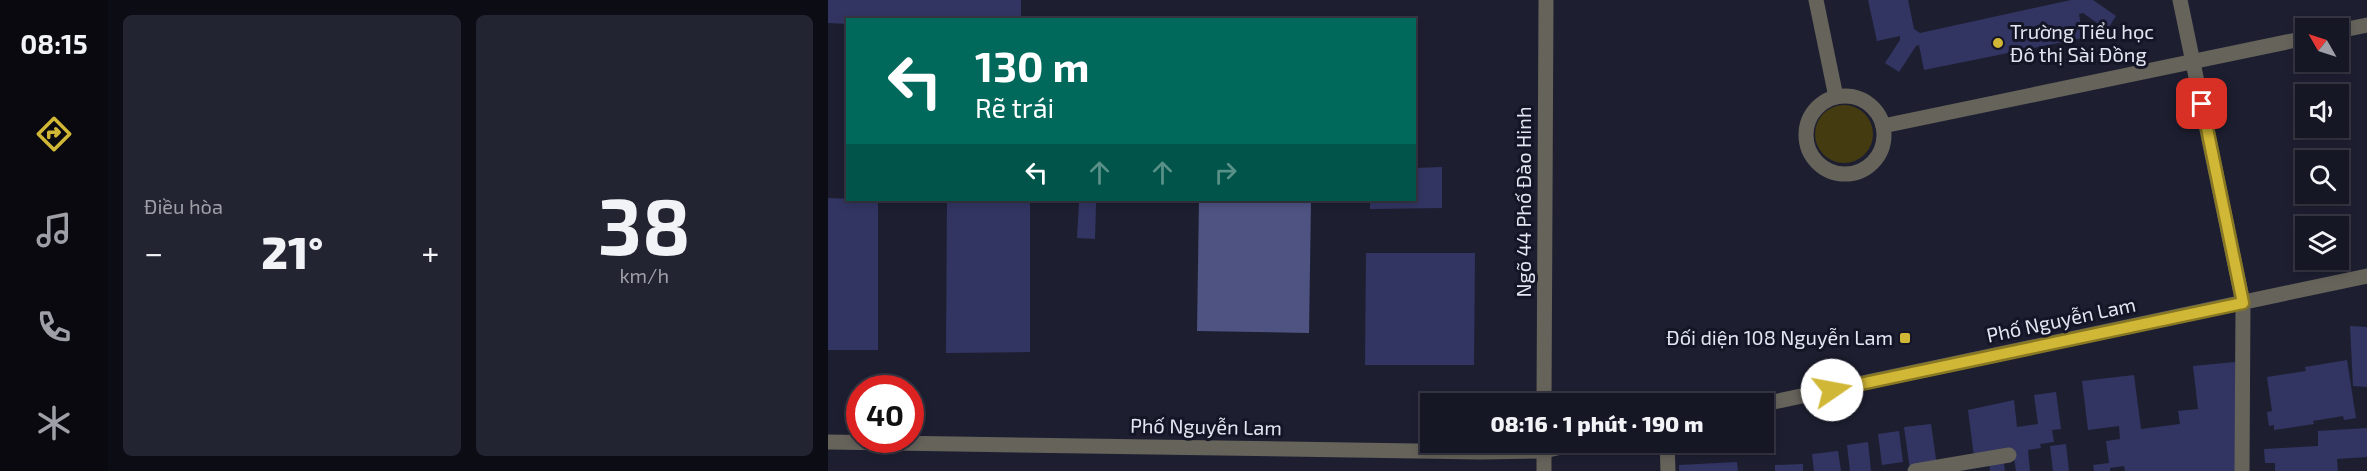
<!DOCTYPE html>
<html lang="vi">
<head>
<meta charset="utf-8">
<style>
  body { margin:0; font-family:"Exo 2",sans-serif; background:#232432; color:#f1f3f6; height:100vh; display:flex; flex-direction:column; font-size:22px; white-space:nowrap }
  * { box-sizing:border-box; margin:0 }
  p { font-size:20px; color:#9e9fa7 }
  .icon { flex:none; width:33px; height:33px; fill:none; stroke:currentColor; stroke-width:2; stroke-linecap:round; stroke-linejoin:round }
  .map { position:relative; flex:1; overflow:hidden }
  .details { display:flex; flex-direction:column; gap:15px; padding:15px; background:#0c0d14; width:720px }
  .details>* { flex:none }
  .hud { position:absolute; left:18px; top:18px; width:570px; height:183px; border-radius:0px; box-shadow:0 3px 9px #0003,0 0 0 2px #353642; background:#00695c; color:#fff; overflow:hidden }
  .needle { width:39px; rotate:309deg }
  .buttons { position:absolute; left:1467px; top:18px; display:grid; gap:12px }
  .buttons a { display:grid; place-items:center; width:54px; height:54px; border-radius:0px; background:#161725; box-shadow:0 3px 9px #0003,0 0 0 2px #353642; font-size:30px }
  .speed { position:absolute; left:18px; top:375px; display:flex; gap:12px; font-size:30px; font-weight:700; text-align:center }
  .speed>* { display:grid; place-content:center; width:78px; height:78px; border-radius:50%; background:#161725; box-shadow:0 3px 9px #0003,0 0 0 2px #353642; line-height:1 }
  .speed .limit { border:9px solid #d22; background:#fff; color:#111 }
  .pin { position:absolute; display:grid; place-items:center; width:51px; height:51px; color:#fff; margin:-26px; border-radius:12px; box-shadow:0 3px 9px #0006 }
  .me { position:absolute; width:66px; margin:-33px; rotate:78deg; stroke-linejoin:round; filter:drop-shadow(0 0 4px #0008) }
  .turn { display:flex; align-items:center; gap:21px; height:126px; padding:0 30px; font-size:27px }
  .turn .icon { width:78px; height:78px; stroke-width:2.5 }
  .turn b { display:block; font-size:42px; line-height:51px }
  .lanes { display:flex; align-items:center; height:57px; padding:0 30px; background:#0003; justify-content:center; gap:30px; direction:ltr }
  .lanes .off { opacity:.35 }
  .big { font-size:45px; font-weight:800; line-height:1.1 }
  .details .widget { flex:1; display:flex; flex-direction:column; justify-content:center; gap:9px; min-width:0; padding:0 21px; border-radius:9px; background:#232432 }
  .details .dial { align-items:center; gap:0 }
  .dial b { font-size:78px; line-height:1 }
  .heat { display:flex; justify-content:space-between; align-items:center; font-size:33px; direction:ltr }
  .details .tiles { flex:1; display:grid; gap:15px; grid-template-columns:repeat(2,1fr) }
  .trip { position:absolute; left:592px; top:393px; width:354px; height:60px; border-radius:0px; background:#161725; box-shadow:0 3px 9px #0003,0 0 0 2px #353642; font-weight:800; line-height:60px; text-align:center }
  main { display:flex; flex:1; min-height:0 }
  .menu { display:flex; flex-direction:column; width:108px; justify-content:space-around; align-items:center; background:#09090f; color:#9e9fa7 }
  .menu .icon { width:42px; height:42px }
  .menu .on { color:#d1b736 }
  .menu b { font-size:27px; color:#f1f3f6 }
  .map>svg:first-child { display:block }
  .green { fill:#443b11 }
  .water { fill:#4e5382 }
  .building { fill:#323561 }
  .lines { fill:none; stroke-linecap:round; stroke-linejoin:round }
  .minor { stroke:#65635a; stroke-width:15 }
  .route-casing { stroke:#887723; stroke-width:15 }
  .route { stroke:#d1b736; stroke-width:10 }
  .poi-dot { fill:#d1b736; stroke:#141627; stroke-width:2 }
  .labels { text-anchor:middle; stroke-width:6; stroke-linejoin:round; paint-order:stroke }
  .poi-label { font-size:20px; fill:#e3e5f1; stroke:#141627; text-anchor:start }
  .street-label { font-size:20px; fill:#e3e5f1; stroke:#141627 }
</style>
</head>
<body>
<main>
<nav class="menu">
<b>08:15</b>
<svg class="icon on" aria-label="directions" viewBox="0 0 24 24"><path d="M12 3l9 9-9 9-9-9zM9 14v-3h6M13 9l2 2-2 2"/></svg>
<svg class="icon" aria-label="music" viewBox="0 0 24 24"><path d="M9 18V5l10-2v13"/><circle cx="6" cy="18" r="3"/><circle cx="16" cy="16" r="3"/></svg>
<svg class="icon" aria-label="phone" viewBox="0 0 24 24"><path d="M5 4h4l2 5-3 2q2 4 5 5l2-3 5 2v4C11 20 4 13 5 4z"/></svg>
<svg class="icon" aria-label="climate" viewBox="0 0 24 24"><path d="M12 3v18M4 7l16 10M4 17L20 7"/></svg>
</nav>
<section class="details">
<div class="tiles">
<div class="widget"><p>Điều hòa</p>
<div class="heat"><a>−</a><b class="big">21°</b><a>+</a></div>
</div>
<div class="widget dial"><b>38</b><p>km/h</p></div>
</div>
</section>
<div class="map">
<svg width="1539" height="471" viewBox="0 0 1539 471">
  <rect width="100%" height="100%" fill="#1d1f31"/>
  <circle class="green" cx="1016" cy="134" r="29"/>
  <polygon class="water" points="371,200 483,200 481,333 369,331"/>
  <g class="building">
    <polygon points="0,0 193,0 193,20 20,20 20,24 0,23"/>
    <polygon points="1040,0 1080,0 1086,29 1092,33 1243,0 1265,0 1288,16 1279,30 1255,13 1251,14 1255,38 1096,70 1091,45 1088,46 1071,72 1057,63 1072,40 1072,36 1049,41"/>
    <polygon points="614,167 614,208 542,209 542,200 586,200 586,168"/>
    <polygon points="0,198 50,200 50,350 0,350"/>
    <polygon points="119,201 202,201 202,352 118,353"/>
    <polygon points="251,203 268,203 267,239 249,238"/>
    <polygon points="538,253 647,253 646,365 537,365"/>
    <polygon points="1522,326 1539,327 1539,387 1525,386"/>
    <polygon points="1519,360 1528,418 1516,420 1515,416 1485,421 1486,424 1446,430 1446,425 1441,426 1439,412 1444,411 1439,377 1478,371 1477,367"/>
    <polygon points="1407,362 1410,471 1297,471 1296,466 1282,468 1282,471 1266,471 1265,465 1281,463 1278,441 1292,439 1291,426 1260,430 1254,381 1306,375 1313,429 1352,424 1350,411 1370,409 1365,366"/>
    <polygon points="1228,392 1233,429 1224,430 1226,442 1212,444 1213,448 1200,450 1202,471 1188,471 1185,452 1146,457 1140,410 1186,400 1189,427 1210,424 1206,395"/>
    <polygon points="1103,424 1109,466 1082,470 1076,427"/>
    <polygon points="1539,428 1539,457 1509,459 1510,471 1447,471 1447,463 1437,463 1436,449 1490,446 1490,431"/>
    <polygon points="1071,431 1075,462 1054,465 1050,434"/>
    <polygon points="1040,442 1043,471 1022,471 1019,445"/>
    <polygon points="1238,444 1241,471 1225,471 1222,446"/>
    <polygon points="1010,451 1013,471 986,471 984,454"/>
    <polygon points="1175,459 1177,471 1162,471 1161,461"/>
    <polygon points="909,462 910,471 851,471 851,465"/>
    <polygon points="975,464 975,471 947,471 947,465"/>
  </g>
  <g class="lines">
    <g class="minor">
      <polyline points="988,0 1008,97"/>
      <polyline points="1352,0 1415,303 1414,471"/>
      <polyline points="1510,31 1539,25"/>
      <circle cx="1017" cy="135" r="39"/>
      <polyline points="1055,126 1478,38"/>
      <polyline points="716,404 718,0"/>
      <polyline points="936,404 1539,276"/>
      <polyline points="0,442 653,452 716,451 755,442"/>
      <polyline points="839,442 840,471"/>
      <polyline points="716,471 716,442"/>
      <polyline points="1087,471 1181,455"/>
    </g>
  </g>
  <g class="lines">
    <g class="route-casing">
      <polyline id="route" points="1004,390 1415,303 1374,104"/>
    </g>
    <use href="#route" class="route"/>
  </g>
  <g class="poi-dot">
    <circle cx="1170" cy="43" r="6"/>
    <rect x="1071" y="332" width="12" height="12" rx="3"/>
  </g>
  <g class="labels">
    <g class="poi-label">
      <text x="1182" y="39">Trường Tiểu học<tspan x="1182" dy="23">Đô thị Sài Đồng</tspan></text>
      <text x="1065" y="345" text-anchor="end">Đối diện 108 Nguyễn Lam</text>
    </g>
    <g class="street-label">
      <text transform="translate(696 202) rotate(-90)" y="7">Ngõ 44 Phố Đào Hinh</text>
      <text transform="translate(1233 320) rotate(-12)" y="7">Phố Nguyễn Lam</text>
      <text transform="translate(378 427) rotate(1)" y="7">Phố Nguyễn Lam</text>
    </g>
  </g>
</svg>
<div class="buttons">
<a><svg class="needle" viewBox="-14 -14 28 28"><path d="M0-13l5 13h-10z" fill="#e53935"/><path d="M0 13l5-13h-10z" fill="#9e9fa7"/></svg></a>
<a><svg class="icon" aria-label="sound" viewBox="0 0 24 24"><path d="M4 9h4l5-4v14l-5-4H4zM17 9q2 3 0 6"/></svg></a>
<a><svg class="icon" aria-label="search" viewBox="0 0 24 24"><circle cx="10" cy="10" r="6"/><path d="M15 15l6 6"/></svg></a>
<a><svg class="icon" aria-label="layers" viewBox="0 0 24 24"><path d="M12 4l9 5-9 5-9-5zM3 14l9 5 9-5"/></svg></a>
</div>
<div class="speed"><div class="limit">40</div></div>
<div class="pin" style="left:1374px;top:104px;background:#d93025"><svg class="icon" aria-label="arrive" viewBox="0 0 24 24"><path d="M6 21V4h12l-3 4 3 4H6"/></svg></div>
<svg class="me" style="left:1004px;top:390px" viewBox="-20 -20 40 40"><circle r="19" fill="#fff"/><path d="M0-13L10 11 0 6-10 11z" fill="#d1b736"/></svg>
<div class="trip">08:16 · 1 phút · 190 m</div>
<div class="hud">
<div class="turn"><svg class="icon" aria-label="left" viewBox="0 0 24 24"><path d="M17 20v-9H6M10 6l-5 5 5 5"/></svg><div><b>130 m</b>Rẽ trái</div></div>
<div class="lanes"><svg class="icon" aria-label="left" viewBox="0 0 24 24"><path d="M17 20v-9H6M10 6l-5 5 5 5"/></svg><svg class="icon off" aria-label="ahead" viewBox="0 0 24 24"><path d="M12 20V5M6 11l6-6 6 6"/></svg><svg class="icon off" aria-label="ahead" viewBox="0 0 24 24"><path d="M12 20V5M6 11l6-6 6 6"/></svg><svg class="icon off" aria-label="right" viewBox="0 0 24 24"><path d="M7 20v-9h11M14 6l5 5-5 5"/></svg></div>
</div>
</div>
</main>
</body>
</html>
